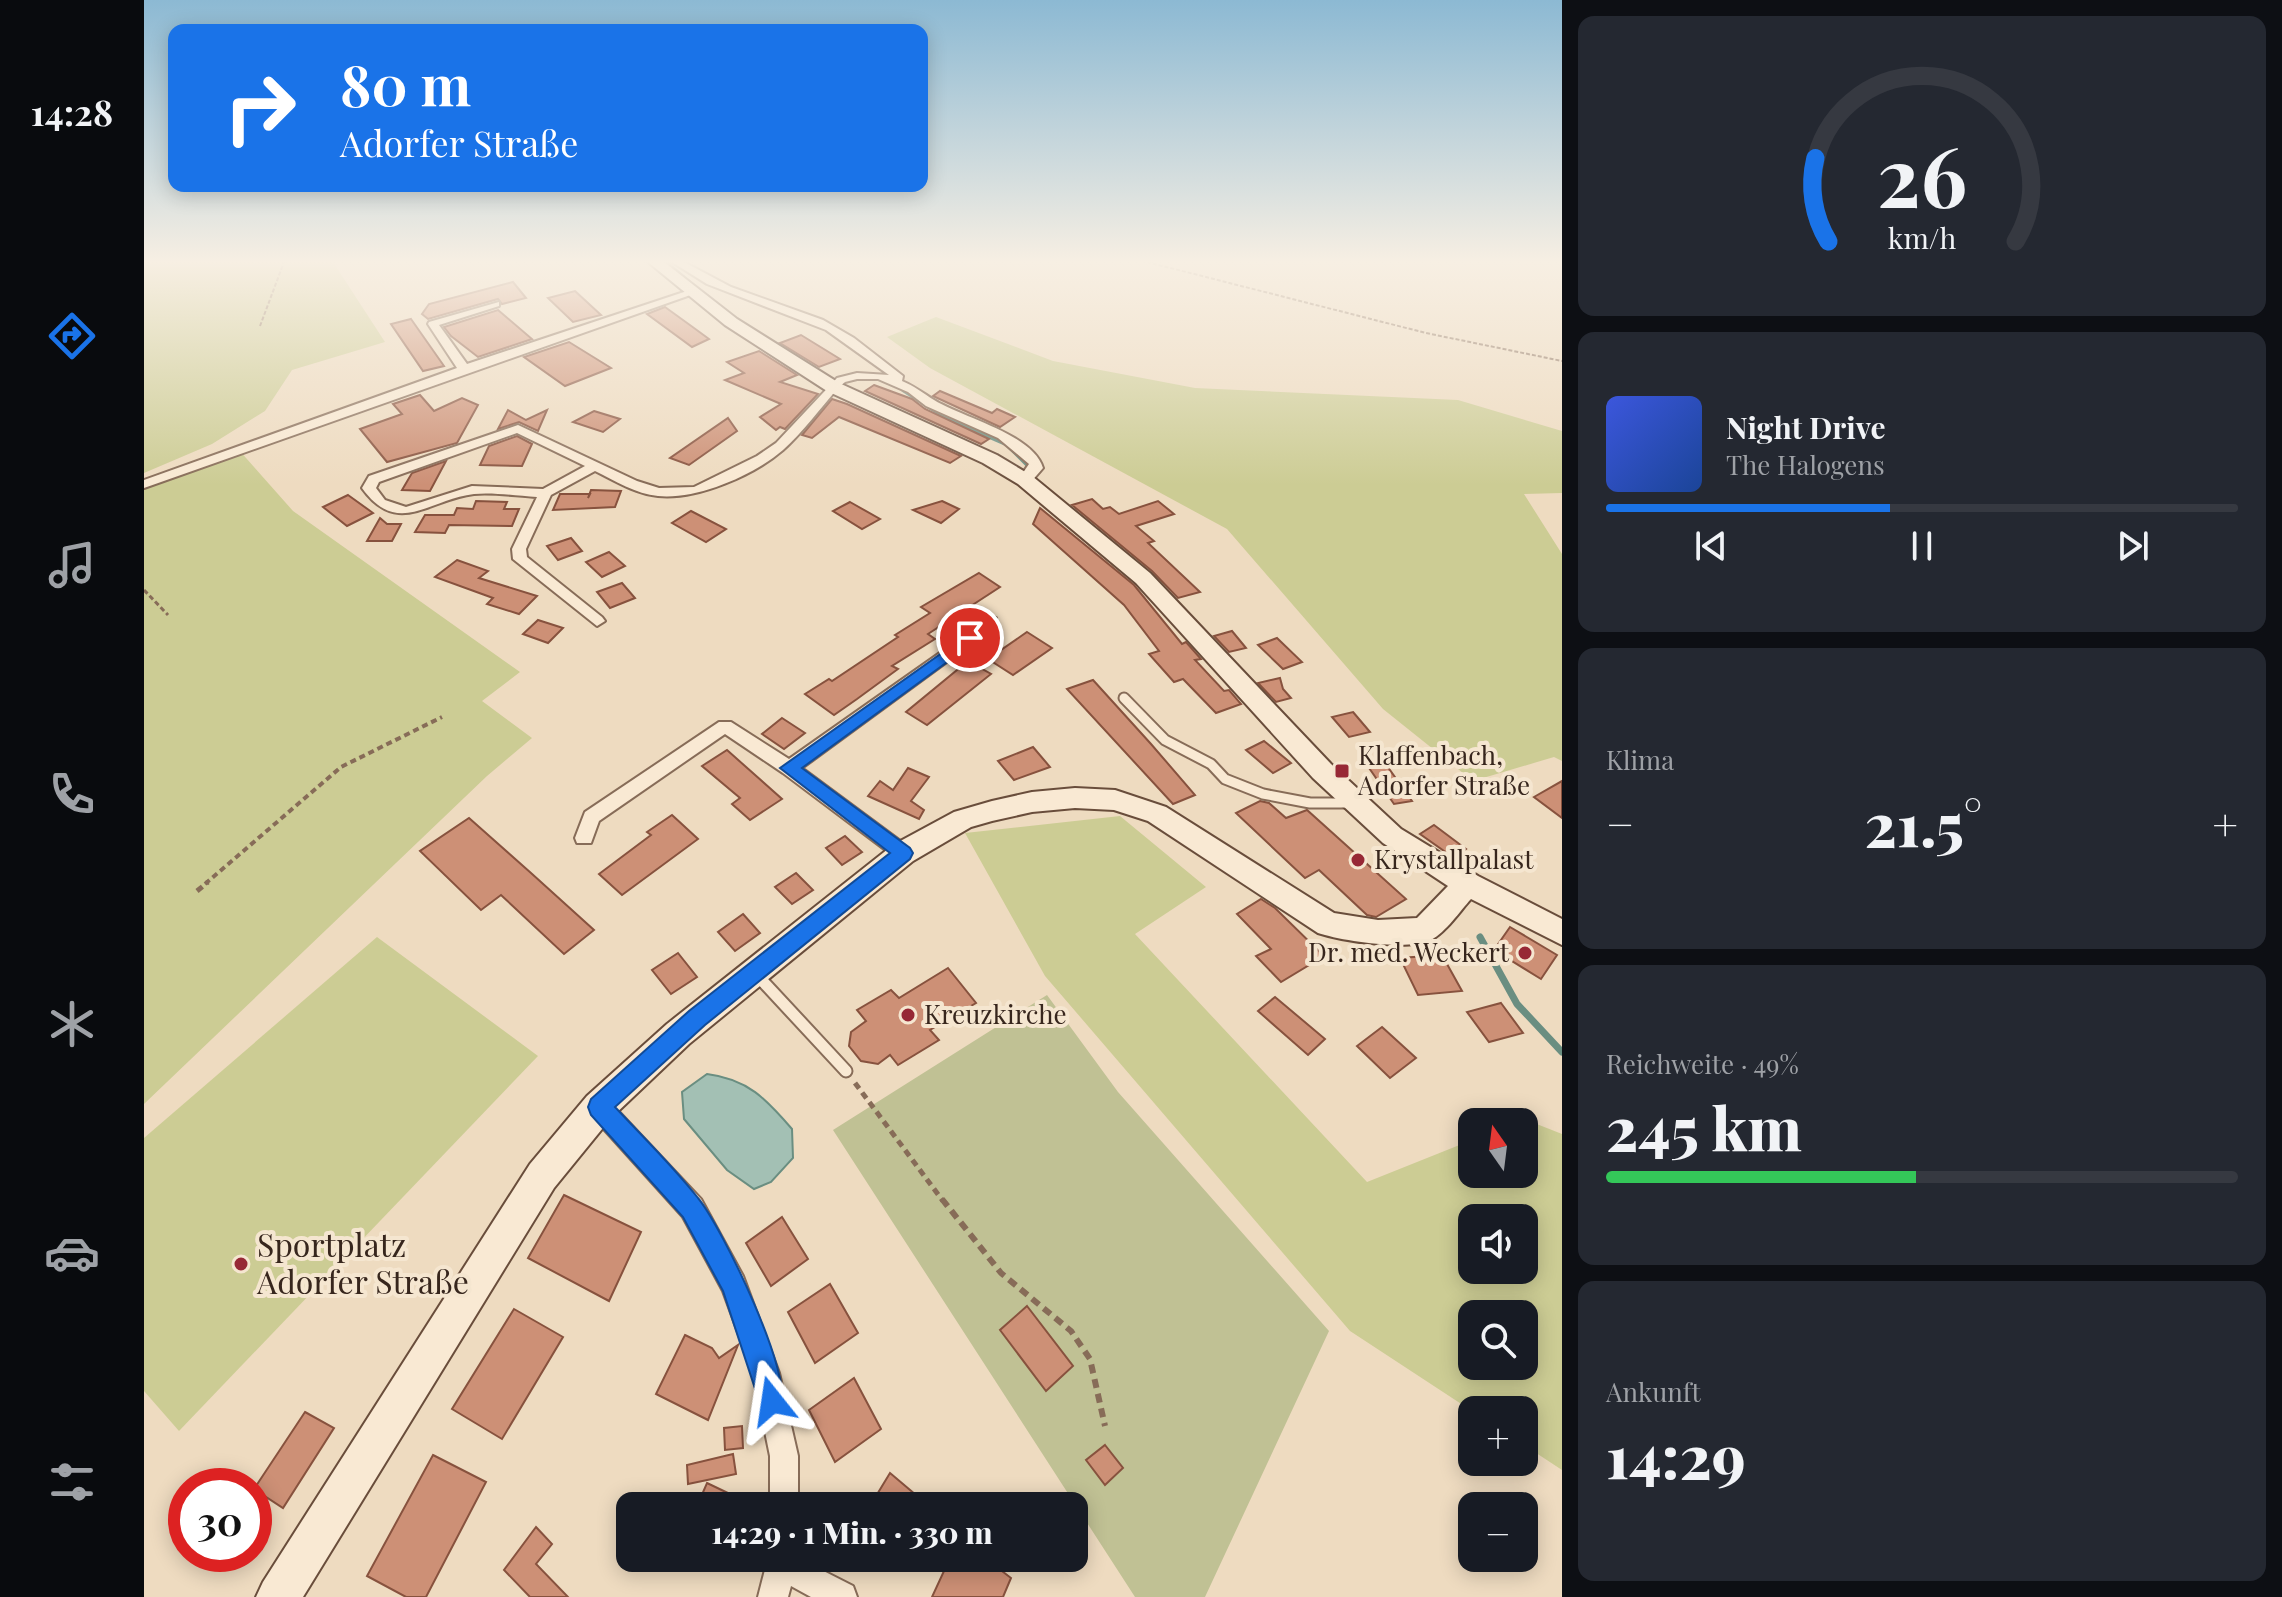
<!DOCTYPE html>
<html lang="de">
<head>
<meta charset="utf-8">
<style>
  body { margin:0; font-family:"Playfair Display",serif; background:#242831; color:#f1f3f6; height:100vh; display:flex; flex-direction:column; font-size:30px; white-space:nowrap }
  * { box-sizing:border-box; margin:0 }
  p { font-size:26px; color:#9ea1a6 }
  .icon { flex:none; width:44px; height:44px; fill:none; stroke:currentColor; stroke-width:2; stroke-linecap:round; stroke-linejoin:round }
  .map { position:relative; flex:1; overflow:hidden }
  .sheet { display:flex; flex-direction:column; gap:16px; padding:16px; background:#0d0f14; width:720px }
  .sheet>* { flex:none }
  .top-card { position:absolute; left:24px; top:24px; width:760px; height:168px; border-radius:16px; box-shadow:0 4px 20px #0003; background:#1a73e8; color:#fff; overflow:hidden }
  .needle { width:52px; rotate:346deg }
  .controls { position:absolute; left:1314px; top:1108px; display:grid; gap:16px }
  .controls a { display:grid; place-items:center; width:80px; height:80px; border-radius:16px; background:#171b24; box-shadow:0 4px 20px #0003; font-size:40px }
  .speed { position:absolute; left:24px; top:1468px; display:flex; gap:16px; font-size:40px; font-weight:700; text-align:center }
  .speed>* { display:grid; place-content:center; width:104px; height:104px; border-radius:50%; background:#171b24; box-shadow:0 4px 20px #0003; line-height:1 }
  .speed .limit { border:12px solid #d22; background:#fff; color:#111 }
  .pin { position:absolute; display:grid; place-items:center; width:68px; height:68px; color:#fff; margin:-34px; border:4px solid #fff; border-radius:50%; box-shadow:0 2px 8px #0007 }
  .me { position:absolute; width:88px; margin:-44px; rotate:345deg; stroke-linejoin:round; filter:drop-shadow(0 0 6px #0008) }
  .turn { display:flex; align-items:center; gap:28px; height:168px; padding:0 40px; font-size:36px }
  .turn .icon { width:104px; height:104px; stroke-width:2.5 }
  .turn b { display:block; font-size:56px; line-height:68px }
  .big { font-size:60px; font-weight:800; line-height:1.1 }
  .sheet .widget { flex:1; display:flex; flex-direction:column; justify-content:center; gap:12px; min-width:0; padding:0 28px; border-radius:16px; background:#242831 }
  .sheet .dial { align-items:center; gap:0 }
  .dial svg { height:208px; overflow:visible; fill:none; stroke:#363941; stroke-width:7; stroke-linecap:round; text-anchor:middle }
  .dial text { fill:#f1f3f6; stroke:none }
  .song { display:flex; align-items:center; gap:24px }
  .cover { width:96px; height:96px; border-radius:12px; background:linear-gradient(135deg,hsl(230 70% 55%),hsl(220 70% 35%)) }
  .played { height:8px; border-radius:4px; background:linear-gradient(90deg,#1a73e8 45%,#363941 45%) }
  .keys { display:flex; justify-content:space-around; direction:ltr }
  .heat { display:flex; justify-content:space-between; align-items:center; font-size:44px; direction:ltr }
  .charge { height:12px; border-radius:6px; background:linear-gradient(90deg,#34c759 49%,#363941 0) }
  .trip { position:absolute; left:472px; top:1492px; width:472px; height:80px; border-radius:16px; background:#171b24; box-shadow:0 4px 20px #0003; font-weight:800; line-height:80px; text-align:center }
  main { display:flex; flex:1; min-height:0 }
  .menu { display:flex; flex-direction:column; width:144px; justify-content:space-around; align-items:center; background:#090b0e; color:#9ea1a6 }
  .menu .icon { width:56px; height:56px }
  .menu .current { color:#1a73e8 }
  .menu b { font-size:36px; color:#f1f3f6 }
  .map>svg:first-child { display:block }
  .green { fill:#cccc94; fill-rule:evenodd }
  .cemetery { fill:#c0c194 }
  .water { fill:#a3c0b4; stroke:#6a8e81; stroke-width:2 }
  .lines { fill:none; stroke-linecap:round; stroke-linejoin:round }
  .stream-far2 { stroke:#6a8e81; stroke-width:4 }
  .stream-far1 { stroke:#6a8e81; stroke-width:5 }
  .stream { stroke:#6a8e81; stroke-width:7 }
  .building { fill:#cd9076; stroke:#87523e; stroke-width:2 }
  .lane-far1-casing { stroke:#876c58; stroke-width:13 }
  .lane-casing { stroke:#876c58; stroke-width:15 }
  .street-casing { stroke:#876c58; stroke-width:4 }
  .secondary-casing { stroke:#694d3b; stroke-width:4 }
  .path-far4 { stroke:#876c58; stroke-width:2; stroke-dasharray:4 2; stroke-linecap:butt }
  .path-far3 { stroke:#876c58; stroke-width:3; stroke-dasharray:5 3; stroke-linecap:butt }
  .path-far2 { stroke:#876c58; stroke-width:4; stroke-dasharray:6 4; stroke-linecap:butt }
  .path-far1 { stroke:#876c58; stroke-width:5; stroke-dasharray:7 5; stroke-linecap:butt }
  .path { stroke:#876c58; stroke-width:6; stroke-dasharray:9 6; stroke-linecap:butt }
  .lane-far1 { stroke:#f9e9d3; stroke-width:9 }
  .lane { stroke:#f9e9d3; stroke-width:11 }
  .street { fill:#f9e9d3; fill-rule:evenodd }
  .secondary { fill:#f9e9d3; fill-rule:evenodd }
  .route { fill:#1a73e8; stroke:#114b97; stroke-width:2 }
  .poi-dot { fill:#972835; stroke:#f5e6d0; stroke-width:3 }
  .labels { text-anchor:middle; stroke-width:8; stroke-linejoin:round; paint-order:stroke }
  .poi-label { font-size:26px; fill:#37261d; stroke:#f5e6d0; text-anchor:start }
  .near-poi-label { font-size:32px; fill:#37261d; stroke:#f5e6d0; text-anchor:start }
</style>
</head>
<body>
<main>
<nav class="menu">
<b>14:28</b>
<svg class="icon current" aria-label="directions" viewBox="0 0 24 24"><path d="M12 3l9 9-9 9-9-9zM9 14v-3h6M13 9l2 2-2 2"/></svg>
<svg class="icon" aria-label="music" viewBox="0 0 24 24"><path d="M9 18V5l10-2v13"/><circle cx="6" cy="18" r="3"/><circle cx="16" cy="16" r="3"/></svg>
<svg class="icon" aria-label="phone" viewBox="0 0 24 24"><path d="M5 4h4l2 5-3 2q2 4 5 5l2-3 5 2v4C11 20 4 13 5 4z"/></svg>
<svg class="icon" aria-label="climate" viewBox="0 0 24 24"><path d="M12 3v18M4 7l16 10M4 17L20 7"/></svg>
<svg class="icon" aria-label="car" viewBox="0 0 24 24"><path d="M5 17H2v-5l4-1 3-4h7l3 4 3 1v5h-3M9 17h6M6 11h13"/><circle cx="7" cy="17" r="2"/><circle cx="17" cy="17" r="2"/></svg>
<svg class="icon" aria-label="filters" viewBox="0 0 24 24"><path d="M4 7h16M4 17h16"/><circle cx="9" cy="7" r="2"/><circle cx="15" cy="17" r="2"/></svg>
</nav>
<div class="map">
<svg width="1418" height="1597" viewBox="0 0 1418 1597">
  <rect width="100%" height="100%" fill="#eedbc0"/>
  <g class="green">
    <polygon points="0,262 189,262 241,342 148,370 121,411 68,444 0,473"/>
    <polygon points="792,317 909,361 1051,388 1314,400 1418,431 1418,493 1380,494 1418,554 1418,761 1410,757 1329,781 1239,709 1083,529 786,368 743,337"/>
    <polygon points="95,450 149,511 376,672 338,701 388,738 343,776 0,1104 0,486"/>
    <path d="M976 816 1062 887 991 934 1223 1182 1328 1140V1174H1380V1122H1372L1380 1119 1418 1134V1470L1380 1445V1410L1328 1411 1206 1331 901 976 821 833ZM1328 1218H1380V1270H1328ZM1328 1314H1380V1366H1328Z"/>
    <polygon points="233,937 394,1056 35,1431 0,1391 0,1138"/>
  </g>
  <polygon class="cemetery" points="903,995 974,1092 1185,1331 1061,1597 991,1597 689,1130"/>
  <path class="water" d="M563 1074C604 1079 622 1099 648 1129L649 1158 627 1182 610 1189 583 1170 540 1119 538 1092Z"/>
  <g class="lines">
    <g class="stream-far2">
      <polyline points="522,262 545,282"/>
      <polyline points="759,390 799,416 822,426"/>
    </g>
    <polyline class="stream-far1" points="817,424 863,444 883,464"/>
    <polyline class="stream" points="1336,937 1373,1004 1418,1052"/>
  </g>
  <g class="building">
    <polygon points="369,282 382,298 358,304 354,299 284,319 278,314 285,304"/>
    <polygon points="431,291 457,315 429,322 404,298"/>
    <polygon points="521,307 550,328 565,339 548,347 503,314"/>
    <polygon points="354,310 388,339 334,357 307,336 300,327"/>
    <polygon points="267,319 300,366 279,371 247,324"/>
    <polygon points="657,335 696,359 675,367 636,343"/>
    <polygon points="425,342 467,368 421,386 380,357"/>
    <polygon points="615,351 653,375 636,382 674,394 641,429 636,427 632,430 616,417 637,404 581,380 600,373 583,362"/>
    <polygon points="730,385 768,399 781,409 845,439 837,444 721,391"/>
    <polygon points="796,391 848,413 853,409 871,417 856,427 789,396"/>
    <polygon points="276,395 290,411 318,398 334,405 313,443 243,462 216,429 258,414 249,404"/>
    <polygon points="688,399 703,404 817,456 806,463 695,417 668,438 658,435"/>
    <polygon points="364,410 382,420 403,410 394,431 375,422 354,429"/>
    <polygon points="450,411 476,419 459,432 429,422"/>
    <polygon points="584,418 593,431 545,465 526,458"/>
    <polygon points="373,436 388,444 378,466 336,465 345,446"/>
    <polygon points="302,461 286,491 258,490 268,473"/>
    <polygon points="447,490 477,491 471,507 409,510 416,494 446,494 444,498"/>
    <polygon points="204,495 229,513 203,526 179,507"/>
    <polygon points="948,499 959,509 966,507 975,514 1014,501 1030,514 992,526 1010,541 1004,543 1056,592 1034,598 1008,571 928,505"/>
    <polygon points="332,501 363,502 360,509 375,509 368,526 305,525 301,533 271,532 281,515 310,515 313,508 329,509"/>
    <polygon points="798,501 815,509 797,523 769,510"/>
    <polygon points="706,502 736,519 718,529 689,511"/>
    <polygon points="896,508 990,585 1038,644 1042,642 1057,659 1051,660 1080,691 1085,690 1097,704 1072,713 1039,679 1030,682 1005,654 1015,651 980,605 889,524"/>
    <polygon points="547,511 582,529 562,542 528,523"/>
    <polygon points="236,518 243,524 257,524 248,541 223,541"/>
    <polygon points="427,538 438,551 414,560 403,546"/>
    <polygon points="465,552 481,566 458,577 442,562"/>
    <polygon points="313,560 344,571 335,578 393,596 375,614 343,604 349,598 291,577"/>
    <polygon points="835,573 856,587 784,634 791,639 748,666 754,669 713,699 690,715 661,694 685,679 688,681 754,637 751,635 786,613 777,607"/>
    <polygon points="478,583 491,598 466,608 453,592"/>
    <polygon points="394,620 419,628 404,643 379,634"/>
    <polygon points="1088,631 1102,648 1085,652 1070,636"/>
    <polygon points="883,632 908,648 869,675 844,659"/>
    <polygon points="1133,638 1158,662 1139,669 1114,645"/>
    <polygon points="824,661 847,674 783,725 762,712"/>
    <polygon points="1136,678 1139,689 1147,698 1132,702 1114,683"/>
    <polygon points="949,680 1007,744 1051,795 1029,804 923,689"/>
    <polygon points="1209,712 1226,732 1205,737 1188,717"/>
    <polygon points="638,718 661,733 640,749 618,734"/>
    <polygon points="1120,741 1147,763 1129,773 1102,750"/>
    <polygon points="889,747 906,767 870,780 854,761"/>
    <polygon points="583,750 638,799 606,820 588,804 596,798 558,766"/>
    <polygon points="1236,756 1268,801 1250,804 1223,765"/>
    <polygon points="764,768 785,777 767,801 780,810 775,819 724,796 736,781 749,790"/>
    <polygon points="1418,781 1418,818 1390,797"/>
    <polygon points="1116,801 1125,803 1142,818 1163,810 1262,899 1232,917 1223,915 1175,870 1161,878 1092,813"/>
    <polygon points="528,815 554,839 478,895 455,874 507,835 503,832"/>
    <polygon points="325,818 387,873 450,930 420,954 357,895 337,910 276,851"/>
    <polygon points="1290,825 1322,849 1310,858 1276,834"/>
    <polygon points="701,836 718,852 698,865 682,848"/>
    <polygon points="652,873 669,890 648,904 631,887"/>
    <polygon points="1117,899 1131,908 1180,956 1137,982 1112,956 1127,949 1093,914"/>
    <polygon points="599,914 616,933 591,951 574,932"/>
    <polygon points="1366,927 1413,955 1397,979 1350,950"/>
    <polygon points="534,953 553,977 527,994 508,970"/>
    <polygon points="1298,955 1318,991 1274,995 1256,958"/>
    <polygon points="804,968 832,1003 786,1030 795,1040 754,1065 746,1055 734,1064 717,1061 705,1046 707,1032 722,1021 713,1010 747,990 755,998"/>
    <polygon points="1131,997 1181,1039 1164,1055 1114,1011"/>
    <polygon points="1357,1003 1379,1033 1345,1042 1323,1012"/>
    <polygon points="1238,1027 1272,1058 1246,1078 1213,1046"/>
    <polygon points="420,1195 497,1232 465,1301 384,1258"/>
    <polygon points="638,1217 664,1259 627,1286 602,1243"/>
    <polygon points="686,1284 714,1333 671,1363 644,1312"/>
    <polygon points="883,1306 929,1366 902,1391 856,1330"/>
    <polygon points="370,1309 419,1337 358,1439 308,1409"/>
    <polygon points="541,1335 568,1348 575,1358 594,1345 564,1420 512,1394"/>
    <polygon points="710,1378 737,1429 691,1462 665,1410"/>
    <polygon points="161,1412 190,1428 139,1508 110,1489"/>
    <polygon points="598,1426 599,1448 581,1450 580,1428"/>
    <polygon points="961,1445 979,1468 961,1485 942,1460"/>
    <polygon points="589,1454 592,1474 544,1484 543,1465"/>
    <polygon points="289,1455 342,1482 282,1597 262,1597 223,1576"/>
    <polygon points="746,1473 785,1506 726,1506"/>
    <polygon points="563,1483 611,1506 553,1506"/>
    <polygon points="392,1527 408,1544 392,1564 424,1597 386,1597 360,1570"/>
    <polygon points="806,1558 841,1558 867,1578 859,1597 788,1597"/>
  </g>
  <g class="lines">
    <g class="lane-far1-casing">
      <polyline id="lane-far1" points="980,698 1021,740 1067,764 1081,779 1119,794 1166,803 1207,803"/>
    </g>
    <g class="lane-casing">
      <polyline id="lane" points="612,974 702,1071"/>
    </g>
    <g class="street-casing">
      <g id="street">
        <path d="M528 262H540L587 287 679 320 710 338 759 376 758 381C770 386 779 393 790 400 817 417 889 434 899 468L886 483H876L874 480 885 464 854 438 782 406 764 392 734 379H713L701 382 693 389C676 409 659 432 639 450 610 475 553 500 514 496 492 494 471 481 451 471L407 495 382 549 383 557 458 617 461 621 453 626 369 559 368 549 393 497C372 496 350 492 330 494 285 499 254 538 218 488L225 476 374 425 493 481 515 488 550 487 613 456 632 443 693 378 713 373 745 375 682 330 563 284ZM373 433 441 466 399 489 328 486 262 507 241 500 232 488 235 482Z"/>
        <polygon points="543,291 552,293 0,488 0,480 313,368 284,324 285,322 355,302 355,306 295,325 323,364"/>
        <polygon points="847,617 852,618 852,626 658,768 766,848 768,853 766,858 752,858 639,773 581,734 455,821 447,843 433,843 431,838 441,812 575,722 587,722 645,759"/>
        <polygon points="455,1096 463,1099 557,1199 599,1276 635,1373 654,1456 654,1506 626,1506 626,1456 609,1373 579,1291 539,1217 447,1115 444,1107 447,1099"/>
        <polygon points="624,1558 654,1558 709,1586 713,1597 667,1597 647,1586 644,1597 614,1597"/>
      </g>
    </g>
    <g class="secondary-casing">
      <path id="secondary" d="M504 262H520L593 319 695 383 853 455 888 476 1006 573 1187 764 1257 829 1334 876 1418 919V945L1327 899C1316 911 1302 932 1287 940 1264 951 1198 941 1174 933L1004 821 970 810 931 808 888 812 848 821 827 827 769 861 545 1044 467 1118 410 1188 159 1597H112L119 1582 386 1164 443 1096 523 1024 749 845 810 812 848 801 888 792 931 788 971 790 1022 807 1190 913 1234 920 1273 918 1304 886 1239 843 1169 778 992 583 874 484 839 463 683 391 581 325Z"/>
    </g>
    <g class="path-far4">
      <polyline points="1003,262 1282,333 1418,361"/>
      <polyline points="116,326 140,262"/>
    </g>
    <polyline class="path-far3" points="0,590 24,615"/>
    <polyline class="path-far2" points="61,884 197,767 298,717"/>
    <g class="path-far1">
      <polyline points="53,891 64,882"/>
      <polyline points="711,1083 799,1201"/>
    </g>
    <polyline class="path" points="798,1199 857,1273 927,1331 946,1359 961,1426"/>
    <use href="#lane-far1" class="lane-far1"/>
    <use href="#lane" class="lane"/>
    <use href="#street" class="street"/>
    <use href="#secondary" class="secondary"/>
  </g>
  <linearGradient id="sky" x2="0" y2="1"><stop stop-color="#8cb9d3"/><stop offset="0.54" stop-color="#f7efe3"/><stop offset="1" stop-color="#f7efe3" stop-opacity="0"/></linearGradient>
  <rect width="1418" height="485" fill="url(#sky)"/>
  <path class="route" d="M826 633 834 638 832 641 658 768 766 848 769 853 766 859 561 1025 471 1107C499 1137 529 1166 554 1198 578 1227 651 1378 637 1410L628 1414 618 1410 579 1291 539 1217 447 1115 444 1107 447 1099 545 1011 746 853 636 768Z"/>
  <g class="poi-dot">
    <rect x="1190" y="763" width="16" height="16" rx="4"/>
    <circle cx="1214" cy="860" r="8"/>
    <circle cx="1381" cy="953" r="8"/>
    <circle cx="764" cy="1015" r="8"/>
    <circle cx="97" cy="1264" r="8"/>
  </g>
  <g class="labels">
    <g class="poi-label">
      <text x="1214" y="765">Klaffenbach,<tspan x="1214" dy="30">Adorfer Straße</tspan></text>
      <text x="1230" y="869">Krystallpalast</text>
      <text x="1365" y="962" text-anchor="end">Dr. med. Weckert</text>
      <text x="780" y="1024">Kreuzkirche</text>
    </g>
    <g class="near-poi-label">
      <text x="113" y="1257">Sportplatz<tspan x="113" dy="37">Adorfer Straße</tspan></text>
    </g>
  </g>
</svg>
<div class="controls">
<a><svg class="needle" viewBox="-14 -14 28 28"><path d="M0-13l5 13h-10z" fill="#e53935"/><path d="M0 13l5-13h-10z" fill="#9ea1a6"/></svg></a>
<a><svg class="icon" aria-label="sound" viewBox="0 0 24 24"><path d="M4 9h4l5-4v14l-5-4H4zM17 9q2 3 0 6"/></svg></a>
<a><svg class="icon" aria-label="search" viewBox="0 0 24 24"><circle cx="10" cy="10" r="6"/><path d="M15 15l6 6"/></svg></a>
<a>+</a>
<a>−</a>
</div>
<div class="speed"><div class="limit">30</div></div>
<div class="pin" style="left:826px;top:638px;background:#d93025"><svg class="icon" aria-label="arrive" viewBox="0 0 24 24"><path d="M6 21V4h12l-3 4 3 4H6"/></svg></div>
<svg class="me" style="left:628px;top:1401px" viewBox="-20 -20 40 40"><path d="M0-17L14 15 0 8-14 15z" fill="#1a73e8" stroke="#fff" stroke-width="4"/></svg>
<div class="trip">14:29 · 1 Min. · 330 m</div>
<div class="top-card">
<div class="turn"><svg class="icon" aria-label="right" viewBox="0 0 24 24"><path d="M7 20v-9h11M14 6l5 5-5 5"/></svg><div><b>80 m</b>Adorfer Straße</div></div>
</div>
</div>
<section class="sheet">
<div class="widget dial"><svg viewBox="0 0 100 80">
<path d="M14 69A42 42 0 1 1 86 69"/>
<path d="M14 69A42 42 0 0 1 9 37" stroke="#1a73e8"/>
<text x="50" y="56" font-size="32" font-weight="700">26</text>
<text x="50" y="72" font-size="11">km/h</text>
</svg></div>
<div class="widget">
<div class="song"><i class="cover"></i><div><b>Night Drive</b><p>The Halogens</p></div></div>
<div class="played"></div>
<div class="keys"><svg class="icon" aria-label="previous" viewBox="0 0 24 24"><path d="M18 5L8 12l10 7zM5 5v14"/></svg><svg class="icon" aria-label="pause" viewBox="0 0 24 24"><path d="M8 5v14M16 5v14"/></svg><svg class="icon" aria-label="next" viewBox="0 0 24 24"><path d="M6 5l10 7-10 7zM19 5v14"/></svg></div>
</div>
<div class="widget"><p>Klima</p>
<div class="heat"><a>−</a><b class="big">21.5°</b><a>+</a></div>
</div>
<div class="widget"><p>Reichweite · 49%</p><b class="big">245 km</b><div class="charge"></div></div>
<div class="widget"><p>Ankunft</p><b class="big">14:29</b></div>
</section>
</main>
</body>
</html>
